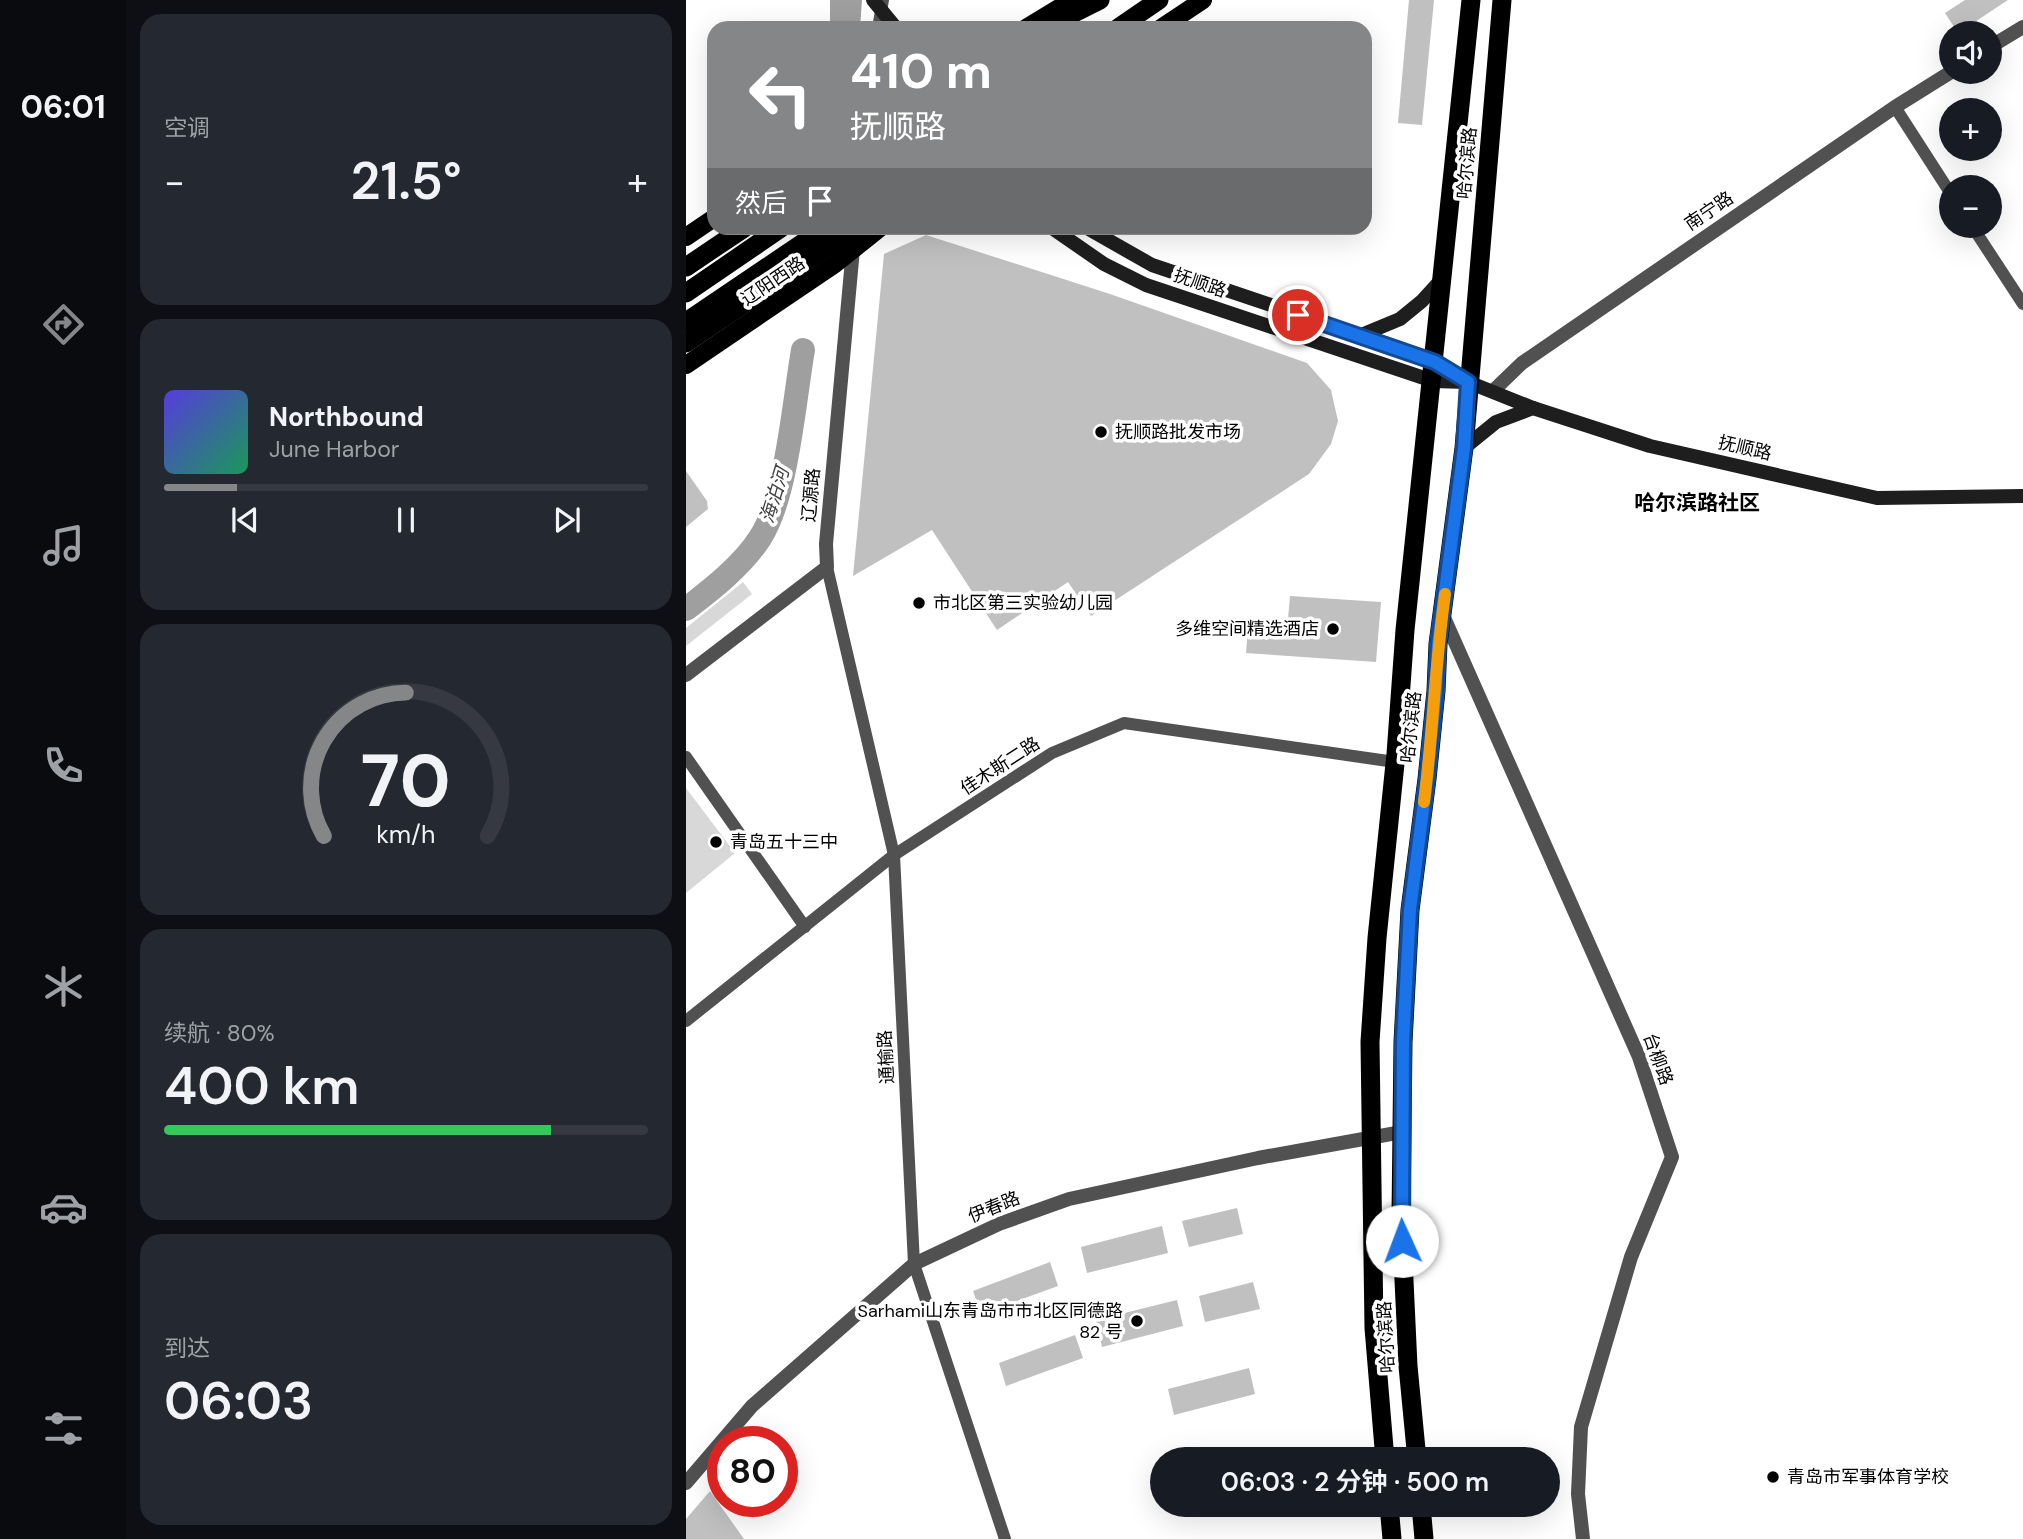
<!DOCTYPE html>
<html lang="zh">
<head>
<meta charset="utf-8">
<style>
  body { margin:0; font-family:"DM Sans","Noto Sans SC",sans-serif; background:#242831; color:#f1f3f6; height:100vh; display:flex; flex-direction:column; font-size:26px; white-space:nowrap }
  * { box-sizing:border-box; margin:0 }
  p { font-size:23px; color:#9ea1a6 }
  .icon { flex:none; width:38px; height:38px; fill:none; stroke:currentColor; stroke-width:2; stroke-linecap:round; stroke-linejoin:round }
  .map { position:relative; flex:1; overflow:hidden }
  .panel { display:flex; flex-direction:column; gap:14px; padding:14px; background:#0d0f14; width:560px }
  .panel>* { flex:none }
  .banner { position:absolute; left:21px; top:21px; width:665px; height:214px; border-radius:21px; box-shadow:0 7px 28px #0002; background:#858687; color:#fff; overflow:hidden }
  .fabs { position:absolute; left:1253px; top:21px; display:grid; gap:14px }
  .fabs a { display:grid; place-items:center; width:63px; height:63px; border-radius:50%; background:#171b24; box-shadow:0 7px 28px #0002; font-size:35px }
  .speed { position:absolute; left:21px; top:1426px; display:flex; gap:14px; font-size:35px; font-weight:700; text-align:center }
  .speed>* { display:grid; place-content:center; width:91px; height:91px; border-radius:50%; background:#171b24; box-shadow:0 7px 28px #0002; line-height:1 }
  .speed .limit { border:10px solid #d22; background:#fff; color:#111 }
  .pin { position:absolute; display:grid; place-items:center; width:60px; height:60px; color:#fff; margin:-30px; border:4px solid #fff; border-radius:50%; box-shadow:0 2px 7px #0007 }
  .me { position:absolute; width:77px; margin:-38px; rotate:358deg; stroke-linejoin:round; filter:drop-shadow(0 0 5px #0008) }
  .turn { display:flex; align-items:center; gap:24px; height:147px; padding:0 28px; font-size:32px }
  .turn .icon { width:91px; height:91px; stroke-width:2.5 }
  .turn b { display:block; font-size:49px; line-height:60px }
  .then { display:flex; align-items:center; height:66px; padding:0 28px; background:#0003; gap:14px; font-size:26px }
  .big { font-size:52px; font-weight:600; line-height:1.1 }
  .panel .widget { flex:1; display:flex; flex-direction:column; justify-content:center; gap:10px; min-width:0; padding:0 24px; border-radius:21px; background:#242831 }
  .panel .dial { align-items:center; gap:0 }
  .dial svg { height:182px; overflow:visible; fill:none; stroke:#363941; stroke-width:7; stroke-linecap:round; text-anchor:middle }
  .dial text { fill:#f1f3f6; stroke:none }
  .song { display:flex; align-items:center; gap:21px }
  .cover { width:84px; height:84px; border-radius:10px; background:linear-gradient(135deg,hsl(250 70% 55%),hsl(150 70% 35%)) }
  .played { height:7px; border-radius:4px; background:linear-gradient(90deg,#858687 15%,#363941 15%) }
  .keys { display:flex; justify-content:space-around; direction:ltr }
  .heat { display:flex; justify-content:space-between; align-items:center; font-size:38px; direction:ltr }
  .charge { height:10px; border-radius:5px; background:linear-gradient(90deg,#34c759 80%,#363941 0) }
  .trip { position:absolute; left:464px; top:1447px; width:410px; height:70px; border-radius:35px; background:#171b24; box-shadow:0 7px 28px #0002; font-weight:600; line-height:70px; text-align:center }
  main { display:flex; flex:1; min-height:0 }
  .menu { display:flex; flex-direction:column; width:126px; justify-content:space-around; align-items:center; background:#090b0e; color:#9ea1a6 }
  .menu .icon { width:49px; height:49px }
  .menu .active { color:#858687 }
  .menu b { font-size:32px; color:#f1f3f6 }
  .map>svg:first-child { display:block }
  .green { fill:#d8d8d8 }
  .water { fill:#9f9f9f }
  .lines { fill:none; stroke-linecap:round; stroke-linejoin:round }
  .river { stroke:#9f9f9f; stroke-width:24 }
  .building { fill:#c0c0c0 }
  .minor { stroke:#515151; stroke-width:12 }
  .tertiary { stroke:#515151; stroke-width:14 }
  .secondary { stroke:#1e1e1e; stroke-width:14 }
  .primary { stroke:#000; stroke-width:18 }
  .trunk { stroke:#000; stroke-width:19 }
  .route-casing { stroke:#114b97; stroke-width:18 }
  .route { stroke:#1a73e8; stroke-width:12 }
  .slow { stroke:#f59e0b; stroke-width:12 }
  .poi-dot { fill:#000; stroke:#fff; stroke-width:2.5 }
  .labels { text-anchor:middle; stroke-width:7; stroke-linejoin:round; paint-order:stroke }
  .street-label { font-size:18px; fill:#000; stroke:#fff }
  .poi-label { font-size:18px; fill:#000; stroke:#fff; text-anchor:start }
  .water-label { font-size:19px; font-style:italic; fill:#404040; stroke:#fff }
  .quarter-label { font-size:21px; font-weight:bold; fill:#000; stroke:#fff }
</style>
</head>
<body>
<main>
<nav class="menu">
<b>06:01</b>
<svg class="icon active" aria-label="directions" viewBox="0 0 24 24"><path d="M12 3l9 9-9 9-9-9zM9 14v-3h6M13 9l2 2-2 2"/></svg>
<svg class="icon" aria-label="music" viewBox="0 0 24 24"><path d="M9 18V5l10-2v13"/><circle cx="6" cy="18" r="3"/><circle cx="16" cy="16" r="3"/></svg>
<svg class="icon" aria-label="phone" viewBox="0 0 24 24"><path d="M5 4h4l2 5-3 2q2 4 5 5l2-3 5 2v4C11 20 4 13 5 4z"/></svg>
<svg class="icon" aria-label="climate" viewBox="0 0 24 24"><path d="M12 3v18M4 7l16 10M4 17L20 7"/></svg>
<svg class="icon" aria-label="car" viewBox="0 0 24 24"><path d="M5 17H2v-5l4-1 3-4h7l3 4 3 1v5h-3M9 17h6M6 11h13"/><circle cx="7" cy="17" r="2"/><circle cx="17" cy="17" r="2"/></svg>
<svg class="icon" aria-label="filters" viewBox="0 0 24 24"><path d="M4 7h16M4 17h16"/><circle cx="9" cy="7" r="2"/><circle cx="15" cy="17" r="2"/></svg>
</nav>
<section class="panel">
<div class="widget"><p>空调</p>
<div class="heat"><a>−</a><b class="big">21.5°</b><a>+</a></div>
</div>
<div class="widget">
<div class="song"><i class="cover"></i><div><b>Northbound</b><p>June Harbor</p></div></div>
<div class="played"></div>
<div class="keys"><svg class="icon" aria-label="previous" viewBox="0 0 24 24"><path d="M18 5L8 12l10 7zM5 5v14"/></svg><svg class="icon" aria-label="pause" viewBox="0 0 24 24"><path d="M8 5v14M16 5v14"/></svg><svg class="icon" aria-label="next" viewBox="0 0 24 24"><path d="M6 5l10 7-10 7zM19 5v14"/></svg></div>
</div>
<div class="widget dial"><svg viewBox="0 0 100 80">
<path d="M14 69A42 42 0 1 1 86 69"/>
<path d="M14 69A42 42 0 0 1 50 6" stroke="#858687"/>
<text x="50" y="56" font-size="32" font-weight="700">70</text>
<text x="50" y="72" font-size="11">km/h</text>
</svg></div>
<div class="widget"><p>续航 · 80%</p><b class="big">400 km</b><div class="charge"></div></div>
<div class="widget"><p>到达</p><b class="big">06:03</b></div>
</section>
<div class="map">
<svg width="1337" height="1539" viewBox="0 0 1337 1539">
  <rect width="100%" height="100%" fill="#fff"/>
  <g class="green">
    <polygon points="57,582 66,594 0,646 0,628"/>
    <polygon points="0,788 49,853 0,893"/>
  </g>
  <polygon class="water" points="144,0 176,0 174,28 144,28"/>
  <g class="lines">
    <path class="river" d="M0 609C25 590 57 565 74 538 101 497 108 401 117 350"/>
  </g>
  <g class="building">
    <polygon points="723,0 748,0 736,125 712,123"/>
    <polygon points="1279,0 1322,0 1272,33 1259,13"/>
    <polygon points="240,235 424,294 621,363 645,390 652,421 645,444 623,474 405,616 382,582 311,630 246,530 167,576 198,254"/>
    <polygon points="0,471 21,501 22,509 0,527"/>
    <polygon points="604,596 695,602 690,662 560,653 562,628 601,630"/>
    <polygon points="551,1208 557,1234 503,1247 496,1221"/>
    <polygon points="476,1226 482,1253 401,1273 395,1247"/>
    <polygon points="364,1262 372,1286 295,1314 287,1291"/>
    <polygon points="567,1282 574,1309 519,1322 513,1296"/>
    <polygon points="491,1300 497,1326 416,1347 410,1320"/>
    <polygon points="389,1335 397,1358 320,1386 313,1363"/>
    <polygon points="563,1368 569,1394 488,1415 482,1389"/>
    <polygon points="24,1491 58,1539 0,1539 0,1519"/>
  </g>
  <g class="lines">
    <g class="minor">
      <polyline points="192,28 197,0"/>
      <polyline points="1209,107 1265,194"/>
      <polyline points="1286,226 1337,304"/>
      <polyline points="141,567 208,855 228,1264 319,1539"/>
      <polyline points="0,757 119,927"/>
      <polyline points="0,1021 208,855 366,753 438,723 709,762"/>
    </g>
    <g class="tertiary">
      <polyline points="1304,47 1337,27"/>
      <polyline points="808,390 836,363 1209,107 1265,72"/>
      <polyline points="756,613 953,1057 986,1157 945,1257 895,1427 892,1494 897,1539"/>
      <polyline points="0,675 141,567 140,544 167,249"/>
      <polyline points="0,1483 66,1406 228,1264 313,1224 383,1199 572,1158 716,1132"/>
    </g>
    <g class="secondary">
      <polyline points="187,0 210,28"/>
      <polyline points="366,228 418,264 460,285 747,381 781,382"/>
      <polyline points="401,228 466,265 713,348 749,362 782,382 847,408 964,446 1191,498 1337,496"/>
      <polyline points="673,336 714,319 736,301 756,279"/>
      <polyline points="778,448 810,422 847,408"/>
    </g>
    <g class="primary">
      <polyline points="340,28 386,0"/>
      <polyline points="475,28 517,0"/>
      <polyline points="0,237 28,218"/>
      <polyline points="0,365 149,264 194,228"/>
    </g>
    <g class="trunk">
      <polyline points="358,28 414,0"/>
      <polyline points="432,28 473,0"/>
      <polyline points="0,267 58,228"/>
      <polyline points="0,293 95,228"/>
      <polyline points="0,322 139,228"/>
      <polyline points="0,343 170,228"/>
      <polyline points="699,1460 688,1328 684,1042 691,938 710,754 719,630 785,0"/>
      <polyline points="731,1460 722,1366 715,1216 717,1042 724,910 741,779 750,691 752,644 778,448 816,0"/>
      <polyline points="703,1505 706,1539"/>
      <polyline points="735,1505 738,1539"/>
    </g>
  </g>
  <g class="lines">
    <g class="route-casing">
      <polyline id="route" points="612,315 749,362 782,382 778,448 752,644 750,691 741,779 724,910 717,1042 716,1241"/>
    </g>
    <use href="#route" class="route"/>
    <path class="slow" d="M738 802C747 733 749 663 759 594"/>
  </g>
  <g class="poi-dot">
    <circle cx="415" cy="432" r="7"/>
    <circle cx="233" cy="603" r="7"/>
    <circle cx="647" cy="629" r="7"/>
    <circle cx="30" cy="842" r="7"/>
    <circle cx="451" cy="1321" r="7"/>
    <circle cx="1087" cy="1477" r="7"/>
  </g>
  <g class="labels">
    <g class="street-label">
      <text transform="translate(781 163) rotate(-85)" y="6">哈尔滨路</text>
      <text transform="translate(1023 211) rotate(-34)" y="6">南宁路</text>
      <text transform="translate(87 281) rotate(-34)" y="6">辽阳西路</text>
      <text transform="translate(514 283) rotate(19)" y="6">抚顺路</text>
      <text transform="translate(1059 448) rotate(13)" y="6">抚顺路</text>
      <text transform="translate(125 495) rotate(-85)" y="6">辽源路</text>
      <text transform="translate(725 727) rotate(-84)" y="6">哈尔滨路</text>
      <text transform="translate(314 766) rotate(-33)" y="6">佳木斯二路</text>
      <text transform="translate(200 1057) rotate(-93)" y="6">通榆路</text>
      <text transform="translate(972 1059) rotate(70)" y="6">台柳路</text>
      <text transform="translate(308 1207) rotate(-22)" y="6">伊春路</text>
      <text transform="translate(700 1337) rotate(-93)" y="6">哈尔滨路</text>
    </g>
    <g class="poi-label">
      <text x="429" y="438">抚顺路批发市场</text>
      <text x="247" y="609">市北区第三实验幼儿园</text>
      <text x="633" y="635" text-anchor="end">多维空间精选酒店</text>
      <text x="44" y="848">青岛五十三中</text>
      <text x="437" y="1317" text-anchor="end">Sarhami山东青岛市市北区同德路<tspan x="437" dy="21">82 号</tspan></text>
      <text x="1101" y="1483">青岛市军事体育学校</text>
    </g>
    <g class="water-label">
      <text transform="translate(88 495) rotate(-73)" y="7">海泊河</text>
    </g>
    <g class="quarter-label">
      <text x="1011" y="510">哈尔滨路社区</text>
    </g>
  </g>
</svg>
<div class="fabs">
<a><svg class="icon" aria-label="sound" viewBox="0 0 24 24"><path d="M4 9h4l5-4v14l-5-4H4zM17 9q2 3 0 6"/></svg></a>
<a>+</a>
<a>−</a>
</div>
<div class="speed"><div class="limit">80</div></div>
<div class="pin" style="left:612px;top:315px;background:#d93025"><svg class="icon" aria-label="arrive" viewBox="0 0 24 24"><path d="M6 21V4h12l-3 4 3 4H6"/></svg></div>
<svg class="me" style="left:716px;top:1241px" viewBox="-20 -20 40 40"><circle r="19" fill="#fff"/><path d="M0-13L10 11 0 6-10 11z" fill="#1a73e8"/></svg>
<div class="trip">06:03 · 2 分钟 · 500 m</div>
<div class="banner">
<div class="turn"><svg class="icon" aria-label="left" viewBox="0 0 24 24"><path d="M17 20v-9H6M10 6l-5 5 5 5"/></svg><div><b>410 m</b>抚顺路</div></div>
<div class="then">然后<svg class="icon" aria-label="arrive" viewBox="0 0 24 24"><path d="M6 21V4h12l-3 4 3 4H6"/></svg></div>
</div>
</div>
</main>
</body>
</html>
